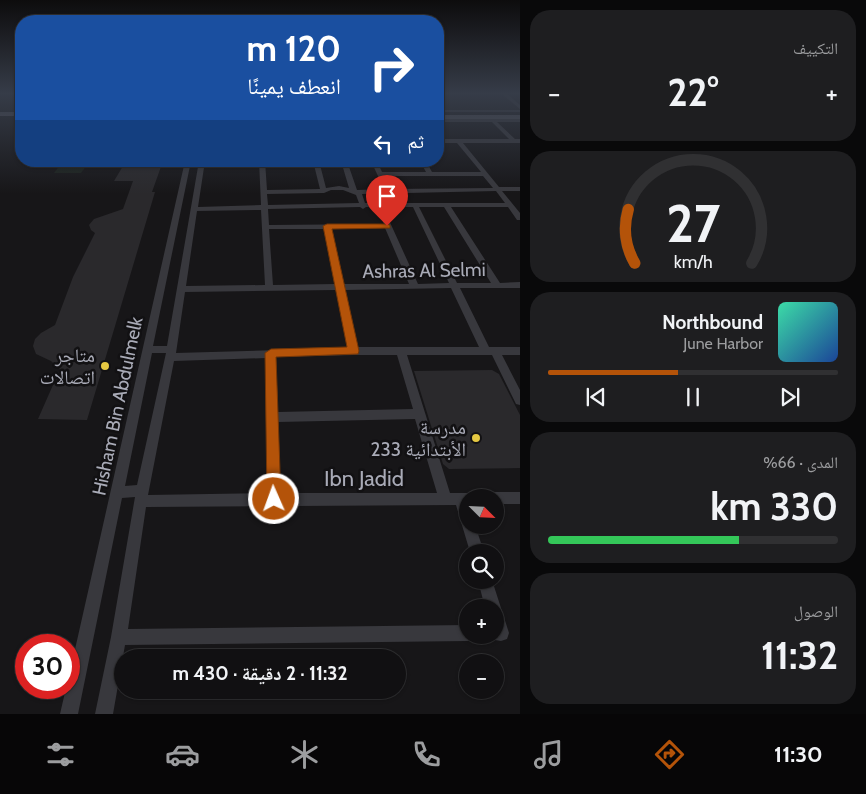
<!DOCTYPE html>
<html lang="ar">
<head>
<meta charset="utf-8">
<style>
  body { margin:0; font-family:Cabin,"Noto Naskh Arabic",sans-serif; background:#1e1e20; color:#f1f3f6; direction:rtl; height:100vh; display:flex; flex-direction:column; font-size:19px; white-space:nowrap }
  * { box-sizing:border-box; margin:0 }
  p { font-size:16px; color:#9c9d9f }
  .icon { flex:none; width:28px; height:28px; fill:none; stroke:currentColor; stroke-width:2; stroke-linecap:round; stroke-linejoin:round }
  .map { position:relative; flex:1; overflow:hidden; direction:ltr }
  .sheet { display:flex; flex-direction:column; gap:10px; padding:10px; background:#09090a; width:346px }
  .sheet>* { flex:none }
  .top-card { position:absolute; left:15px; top:15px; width:429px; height:152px; border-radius:20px; box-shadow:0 1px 4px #0004,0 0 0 1px #303032; direction:rtl; background:#1a4fa0; color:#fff; overflow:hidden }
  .needle { width:32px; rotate:114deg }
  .tools { position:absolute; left:459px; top:489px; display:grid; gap:10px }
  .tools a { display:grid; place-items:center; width:45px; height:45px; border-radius:50%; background:#111012; box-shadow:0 1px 4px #0004,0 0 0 1px #303032; font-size:25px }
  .speed { position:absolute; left:15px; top:634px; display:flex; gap:10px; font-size:25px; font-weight:700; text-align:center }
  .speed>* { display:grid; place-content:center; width:65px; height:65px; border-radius:50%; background:#111012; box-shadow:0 1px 4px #0004,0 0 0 1px #303032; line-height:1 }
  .speed .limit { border:8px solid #d22; background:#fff; color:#111 }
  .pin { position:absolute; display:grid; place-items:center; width:42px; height:42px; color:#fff; margin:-51px -21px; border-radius:50% 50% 50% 0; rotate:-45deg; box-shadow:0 0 5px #0007 }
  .pin .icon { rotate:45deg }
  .me { position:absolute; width:55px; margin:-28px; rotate:358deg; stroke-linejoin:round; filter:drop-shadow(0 0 4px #0008) }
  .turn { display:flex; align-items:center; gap:18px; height:105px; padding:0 20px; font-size:22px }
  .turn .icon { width:65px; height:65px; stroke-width:2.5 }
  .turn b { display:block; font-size:35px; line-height:42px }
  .then { display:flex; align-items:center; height:48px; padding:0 20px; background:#0003; gap:10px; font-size:19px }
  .big { font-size:38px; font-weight:700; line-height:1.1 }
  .sheet .tile { flex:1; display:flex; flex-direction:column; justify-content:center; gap:8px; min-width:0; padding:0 18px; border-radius:20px; background:#1e1e20 }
  .sheet .dial { align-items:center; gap:0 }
  .dial svg { height:130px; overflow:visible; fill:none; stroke:#303032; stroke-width:7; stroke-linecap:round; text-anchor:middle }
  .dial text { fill:#f1f3f6; stroke:none }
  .song { display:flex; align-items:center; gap:15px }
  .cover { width:60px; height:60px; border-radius:8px; background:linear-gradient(135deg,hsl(160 70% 55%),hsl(220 70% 35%)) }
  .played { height:5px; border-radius:2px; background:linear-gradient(90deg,#b45309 45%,#303032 45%) }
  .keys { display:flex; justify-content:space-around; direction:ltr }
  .heat { display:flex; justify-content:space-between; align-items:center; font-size:28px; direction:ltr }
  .charge { height:8px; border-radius:4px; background:linear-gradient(90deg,#34c759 66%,#303032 0) }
  .trip { position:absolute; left:114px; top:649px; width:292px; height:50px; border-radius:25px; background:#111012; box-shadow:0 1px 4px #0004,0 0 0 1px #303032; font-weight:700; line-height:50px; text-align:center; direction:rtl }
  .tabs { display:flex; height:80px; justify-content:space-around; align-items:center; background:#070607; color:#9c9d9f }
  .tabs .icon { width:35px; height:35px }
  .tabs .current { color:#b45309 }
  .tabs b { font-size:22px; color:#f1f3f6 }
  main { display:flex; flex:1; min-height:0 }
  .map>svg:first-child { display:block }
  .green { fill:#1d231f }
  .building { fill:#2a292c }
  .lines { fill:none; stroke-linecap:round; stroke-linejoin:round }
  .minor { fill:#38383d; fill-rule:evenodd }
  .major { fill:#54545c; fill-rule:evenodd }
  .route { fill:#b45309; stroke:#753606 }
  .poi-dot { fill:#e5c842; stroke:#121113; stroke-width:2 }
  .labels { text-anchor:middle; stroke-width:5; stroke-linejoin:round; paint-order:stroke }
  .street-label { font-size:19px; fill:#a9abb7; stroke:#121113 }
  .poi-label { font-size:19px; fill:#a9abb7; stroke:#121113; text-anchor:end }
  .near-street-label { font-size:22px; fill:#a9abb7; stroke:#121113 }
</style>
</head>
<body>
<main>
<section class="sheet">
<div class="tile"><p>التكييف</p>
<div class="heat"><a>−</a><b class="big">22°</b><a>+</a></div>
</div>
<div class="tile dial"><svg viewBox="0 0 100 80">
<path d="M14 69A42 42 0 1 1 86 69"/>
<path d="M14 69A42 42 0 0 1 10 36" stroke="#b45309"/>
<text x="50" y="56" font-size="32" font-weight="700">27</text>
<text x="50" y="72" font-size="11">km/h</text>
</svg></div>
<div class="tile">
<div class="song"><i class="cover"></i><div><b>Northbound</b><p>June Harbor</p></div></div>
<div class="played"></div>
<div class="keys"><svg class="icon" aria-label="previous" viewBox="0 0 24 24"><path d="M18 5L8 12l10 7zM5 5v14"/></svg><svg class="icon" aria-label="pause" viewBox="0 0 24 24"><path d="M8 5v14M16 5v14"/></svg><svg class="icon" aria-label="next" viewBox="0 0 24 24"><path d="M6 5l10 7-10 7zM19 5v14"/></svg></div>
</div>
<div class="tile"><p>المدى · 66%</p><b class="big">330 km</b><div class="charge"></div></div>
<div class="tile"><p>الوصول</p><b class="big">11:32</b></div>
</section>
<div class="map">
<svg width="520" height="714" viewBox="0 0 520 714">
  <rect width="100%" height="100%" fill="#171618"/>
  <polygon class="green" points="63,161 90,161 81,173 54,173"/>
  <g class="building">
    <polygon points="126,161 163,161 152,192 155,192 87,420 38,419 60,369 51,361 36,354 33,346 35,339 41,333 55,325 73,277 95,233 91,230 89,225 94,219 123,209 133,181 114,181"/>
    <polygon points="492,370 499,374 520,415 520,468 449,469 443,464 414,371"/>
  </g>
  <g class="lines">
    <g class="minor">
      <polygon points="502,94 507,94 520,105 520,109"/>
      <rect x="438" y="110" width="82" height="2"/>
      <path d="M520 118V122H497L515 139H520V143H463L499 187H520V191H502L520 213V220H517L508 207H451L500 283 520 282V288H460L489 347H520V355H502L520 390V405L516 404 492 355H407L450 493H468L473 495 474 498H468V525H475L484 552H470L456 505 146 507 128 629 468 625V635H475L474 639 468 641 125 645 113 714H95L111 637 135 497 122 498 78 714H60L66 688H69V676L185 161H191L153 346H167L199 161H205L198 207 261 205 259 161H265L267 190 320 189 313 161H319L326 188 339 186 349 188 341 161H347L357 190 384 189 371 161H377L382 172H426L420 161H426L432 172H481L457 143H438V139H509L492 122H438V119ZM384 176H483L493 188 390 189ZM331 190H343L356 195 359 203 268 205 267 194 324 193ZM496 191 505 203H365L362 194ZM360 207 363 209 366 207H376L384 224 269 225 268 209ZM383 207H413L449 283 418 284ZM419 207H444L491 283H457ZM261 210 265 285 186 286 197 211ZM385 228 409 284H344L331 229ZM269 229H324L335 284 273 285ZM451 288 479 347H358L345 290ZM336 290 348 348 176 353 185 292ZM152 353H166L137 485 125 486ZM354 355H397L413 409 278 412 276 357ZM266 358 267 493 148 495 174 361ZM415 419 437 493H280L278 422Z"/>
      <polygon points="495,492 520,492 520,504 495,504 495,498 489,498 490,494"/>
      <polygon points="478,580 492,580 509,633 507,639 501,641 489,639 488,635 495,635 495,608 485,608"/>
    </g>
    <g class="major">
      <rect x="0" y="112" width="21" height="4"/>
      <rect x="438" y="115" width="82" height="4"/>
    </g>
  </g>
  <linearGradient id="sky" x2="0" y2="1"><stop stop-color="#0d0c0d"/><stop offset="0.48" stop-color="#363c48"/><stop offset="1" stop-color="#363c48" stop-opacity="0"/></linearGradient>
  <rect width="520" height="194" fill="url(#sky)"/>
  <polygon class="route" points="387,224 390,225 390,228 332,229 359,351 358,354 276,357 281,499 279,504 274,506 269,504 267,499 265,353 271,349 347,347 323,226 327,224"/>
  <g class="poi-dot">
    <circle cx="105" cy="366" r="5"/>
    <circle cx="476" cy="438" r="5"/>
  </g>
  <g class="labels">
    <g class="street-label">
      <text transform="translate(424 270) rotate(-1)" y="7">Ashras Al Selmi</text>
      <text transform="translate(117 406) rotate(-78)" y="7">Hisham Bin Abdulmelk</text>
    </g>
    <g class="poi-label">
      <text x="95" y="362">متاجر<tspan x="95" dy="22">اتصالات</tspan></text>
      <text x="466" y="434">مدرسة<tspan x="466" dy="22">الأبتدائية 233</tspan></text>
    </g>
    <g class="near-street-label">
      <text x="364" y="486">Ibn Jadid</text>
    </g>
  </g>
</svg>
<div class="tools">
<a><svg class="needle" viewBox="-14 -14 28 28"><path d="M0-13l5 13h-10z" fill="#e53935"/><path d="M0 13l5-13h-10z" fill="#9c9d9f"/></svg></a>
<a><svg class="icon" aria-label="search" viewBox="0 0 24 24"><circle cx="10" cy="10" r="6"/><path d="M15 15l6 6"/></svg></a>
<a>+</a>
<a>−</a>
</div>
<div class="speed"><div class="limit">30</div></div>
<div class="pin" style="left:387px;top:226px;background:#d93025"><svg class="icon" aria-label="arrive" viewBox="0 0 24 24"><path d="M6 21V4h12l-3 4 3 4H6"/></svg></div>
<svg class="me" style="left:274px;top:499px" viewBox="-20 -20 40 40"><circle r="17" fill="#b45309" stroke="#fff" stroke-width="3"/><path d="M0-11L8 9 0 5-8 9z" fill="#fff"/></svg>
<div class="trip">11:32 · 2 دقيقة · 430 m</div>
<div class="top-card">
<div class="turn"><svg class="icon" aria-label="right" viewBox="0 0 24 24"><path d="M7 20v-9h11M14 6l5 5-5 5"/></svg><div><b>120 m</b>انعطف يمينًا</div></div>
<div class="then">ثم<svg class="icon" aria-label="left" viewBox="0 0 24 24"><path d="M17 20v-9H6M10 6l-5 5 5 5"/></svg></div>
</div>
</div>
</main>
<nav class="tabs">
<b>11:30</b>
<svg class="icon current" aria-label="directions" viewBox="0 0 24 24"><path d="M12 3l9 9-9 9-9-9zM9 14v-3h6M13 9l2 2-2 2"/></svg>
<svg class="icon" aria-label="music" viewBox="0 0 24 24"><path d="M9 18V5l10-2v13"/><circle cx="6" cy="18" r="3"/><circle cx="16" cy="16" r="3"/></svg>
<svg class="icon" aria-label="phone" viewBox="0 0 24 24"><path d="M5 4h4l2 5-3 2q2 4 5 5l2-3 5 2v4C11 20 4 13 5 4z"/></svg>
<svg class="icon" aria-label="climate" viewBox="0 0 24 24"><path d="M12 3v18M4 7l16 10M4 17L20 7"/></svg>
<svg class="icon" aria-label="car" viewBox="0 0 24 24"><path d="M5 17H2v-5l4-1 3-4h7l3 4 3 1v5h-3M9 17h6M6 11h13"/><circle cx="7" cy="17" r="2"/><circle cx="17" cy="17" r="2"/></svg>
<svg class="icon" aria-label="filters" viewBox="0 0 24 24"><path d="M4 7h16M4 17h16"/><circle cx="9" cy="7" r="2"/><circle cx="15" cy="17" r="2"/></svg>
</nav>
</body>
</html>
